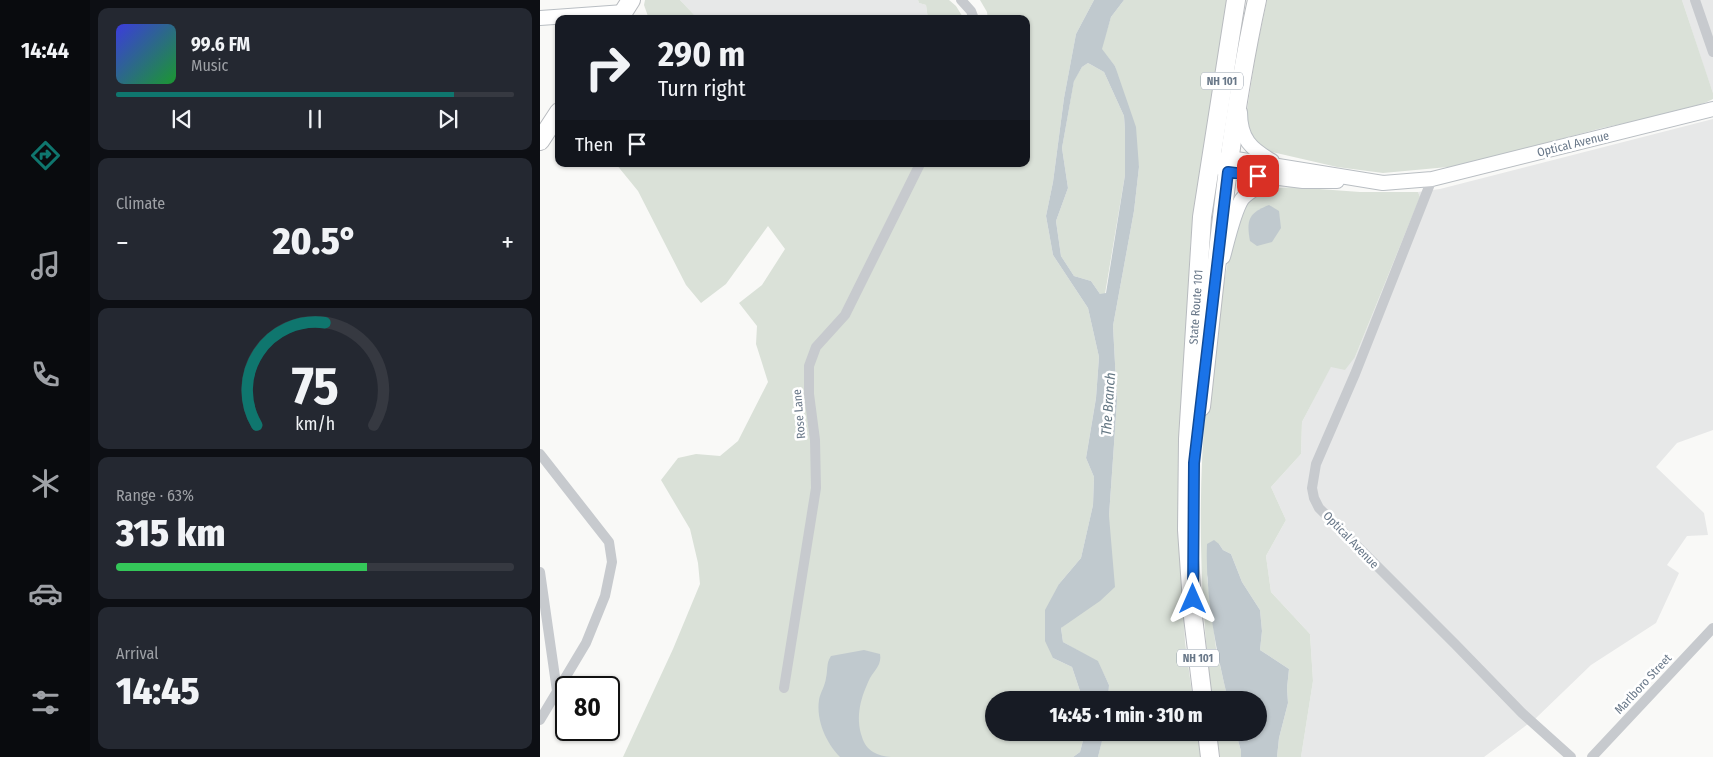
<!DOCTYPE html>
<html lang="en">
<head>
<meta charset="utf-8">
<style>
  body { margin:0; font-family:"Fira Sans Condensed",sans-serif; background:#242831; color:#f1f3f6; height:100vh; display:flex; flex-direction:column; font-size:19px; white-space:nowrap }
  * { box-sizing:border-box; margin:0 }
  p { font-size:16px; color:#9ea1a6 }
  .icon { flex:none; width:28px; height:28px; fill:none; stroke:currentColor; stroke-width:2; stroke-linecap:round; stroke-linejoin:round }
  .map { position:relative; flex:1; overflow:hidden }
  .drawer { display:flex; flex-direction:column; gap:8px; padding:8px; background:#0d0f14; width:450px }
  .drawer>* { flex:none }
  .guide { position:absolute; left:15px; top:15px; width:475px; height:152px; border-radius:10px; box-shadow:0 1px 4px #0004; background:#171b24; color:#f1f3f6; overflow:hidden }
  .speed { position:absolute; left:15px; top:676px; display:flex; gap:10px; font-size:25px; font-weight:700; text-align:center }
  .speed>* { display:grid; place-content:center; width:65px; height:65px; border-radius:50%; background:#171b24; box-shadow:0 1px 4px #0004; line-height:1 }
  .speed .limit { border:2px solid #111; border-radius:8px; background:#fff; color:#111 }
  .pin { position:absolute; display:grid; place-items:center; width:42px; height:42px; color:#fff; margin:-21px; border-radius:10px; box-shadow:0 2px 8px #0006 }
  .me { position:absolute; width:55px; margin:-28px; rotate:0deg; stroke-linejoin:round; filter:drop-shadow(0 0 4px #0008) }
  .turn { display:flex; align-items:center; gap:18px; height:105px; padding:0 20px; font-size:22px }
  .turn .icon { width:65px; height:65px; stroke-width:2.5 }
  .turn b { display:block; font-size:35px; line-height:42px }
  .then { display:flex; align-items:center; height:48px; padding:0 20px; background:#0003; gap:10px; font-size:19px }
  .big { font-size:38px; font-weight:800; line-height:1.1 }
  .drawer .widget { flex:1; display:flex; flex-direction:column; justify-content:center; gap:8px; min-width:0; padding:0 18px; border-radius:10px; background:#242831 }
  .drawer .dial { align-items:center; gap:0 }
  .dial svg { height:130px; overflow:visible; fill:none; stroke:#363941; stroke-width:7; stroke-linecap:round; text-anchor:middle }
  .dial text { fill:#f1f3f6; stroke:none }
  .song { display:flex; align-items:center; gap:15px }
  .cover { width:60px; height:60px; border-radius:8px; background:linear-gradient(135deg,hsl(240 70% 55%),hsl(130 70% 35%)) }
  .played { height:5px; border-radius:2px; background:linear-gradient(90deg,#0f766e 85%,#363941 85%) }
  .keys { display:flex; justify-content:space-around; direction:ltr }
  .heat { display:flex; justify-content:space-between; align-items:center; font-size:28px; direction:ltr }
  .charge { height:8px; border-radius:4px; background:linear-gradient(90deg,#34c759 63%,#363941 0) }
  .trip { position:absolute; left:445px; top:691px; width:282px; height:50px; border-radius:25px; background:#171b24; box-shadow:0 1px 4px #0004; font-weight:800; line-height:50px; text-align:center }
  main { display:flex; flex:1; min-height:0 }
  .tab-bar { display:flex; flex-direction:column; width:90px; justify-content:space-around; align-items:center; background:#090b0e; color:#9ea1a6 }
  .tab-bar .icon { width:35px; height:35px }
  .tab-bar .selected { color:#0f766e }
  .tab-bar b { font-size:22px; color:#f1f3f6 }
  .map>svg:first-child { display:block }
  .built { fill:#e7e8e8 }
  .green { fill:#dae1d8 }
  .water { fill:#c0c9ce; fill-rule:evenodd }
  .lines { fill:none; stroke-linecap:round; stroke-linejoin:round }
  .secondary-casing { stroke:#b9bec3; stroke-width:16 }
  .highway-casing { stroke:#b8bbbf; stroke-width:20 }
  .street { stroke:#c7cace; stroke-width:10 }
  .secondary { stroke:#fff; stroke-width:14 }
  .highway { stroke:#fff; stroke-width:18 }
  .route-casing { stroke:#114b97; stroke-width:12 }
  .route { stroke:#1a73e8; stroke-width:9 }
  .labels { text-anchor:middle; stroke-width:5; stroke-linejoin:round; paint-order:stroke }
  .shield { fill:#fff; stroke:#95a0ac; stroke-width:1 }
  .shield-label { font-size:11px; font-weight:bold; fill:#687788 }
  .street-label { font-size:12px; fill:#687788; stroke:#fff }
  .water-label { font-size:14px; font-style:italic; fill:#647783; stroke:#fff }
</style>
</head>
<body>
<main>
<nav class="tab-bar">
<b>14:44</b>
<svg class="icon selected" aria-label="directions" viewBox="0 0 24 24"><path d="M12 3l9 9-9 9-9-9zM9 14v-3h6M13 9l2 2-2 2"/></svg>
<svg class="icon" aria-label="music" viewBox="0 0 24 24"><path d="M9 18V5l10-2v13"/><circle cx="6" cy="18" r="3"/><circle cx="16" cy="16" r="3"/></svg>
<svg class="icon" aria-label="phone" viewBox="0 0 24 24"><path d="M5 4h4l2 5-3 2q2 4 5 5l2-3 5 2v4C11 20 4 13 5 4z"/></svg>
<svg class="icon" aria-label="climate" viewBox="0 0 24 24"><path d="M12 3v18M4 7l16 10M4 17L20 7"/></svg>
<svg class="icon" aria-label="car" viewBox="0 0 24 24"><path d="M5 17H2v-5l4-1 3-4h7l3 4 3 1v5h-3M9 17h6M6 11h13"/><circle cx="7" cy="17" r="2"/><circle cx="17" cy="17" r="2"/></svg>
<svg class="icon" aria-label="filters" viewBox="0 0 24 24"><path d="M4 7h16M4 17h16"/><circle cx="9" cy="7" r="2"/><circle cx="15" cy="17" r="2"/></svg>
</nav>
<section class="drawer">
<div class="widget">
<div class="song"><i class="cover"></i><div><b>99.6 FM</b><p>Music</p></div></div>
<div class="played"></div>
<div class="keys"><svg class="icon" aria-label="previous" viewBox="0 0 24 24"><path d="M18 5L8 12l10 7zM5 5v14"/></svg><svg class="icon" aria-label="pause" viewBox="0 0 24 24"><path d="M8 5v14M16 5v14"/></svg><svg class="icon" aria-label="next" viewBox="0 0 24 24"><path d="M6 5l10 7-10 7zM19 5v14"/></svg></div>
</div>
<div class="widget"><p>Climate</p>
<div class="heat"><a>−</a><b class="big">20.5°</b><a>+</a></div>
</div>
<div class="widget dial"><svg viewBox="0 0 100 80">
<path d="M14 69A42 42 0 1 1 86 69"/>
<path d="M14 69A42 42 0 0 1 56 6" stroke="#0f766e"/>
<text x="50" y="56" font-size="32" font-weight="700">75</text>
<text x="50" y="72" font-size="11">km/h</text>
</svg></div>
<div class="widget"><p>Range · 63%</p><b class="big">315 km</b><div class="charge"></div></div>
<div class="widget"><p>Arrival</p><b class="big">14:45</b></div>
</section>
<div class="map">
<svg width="1173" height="757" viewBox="0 0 1173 757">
  <rect width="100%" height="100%" fill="#f9f9f7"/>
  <g class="built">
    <polygon points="140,0 378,0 379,3 386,5 388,19 158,19"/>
    <polygon points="1142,0 1173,0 1173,93 1165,70"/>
    <polygon points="1173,119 1173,430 1137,443 1116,467 1164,513 1168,535 1147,536 1127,565 1139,573 1116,623 1051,665 996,718 944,757 761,757 773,681 770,634 731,592 726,556 746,520 731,487 761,454 762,422 791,366 815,357 880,197 878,192 900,189"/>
  </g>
  <g class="green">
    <polygon points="105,0 140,0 158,19 109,19 104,5"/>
    <polygon points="378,0 409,0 416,6 424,19 388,19 386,5 379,3"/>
    <polygon points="440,0 554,0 536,34 524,98 513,182 506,216 513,255 548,308 559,357 556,398 546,458 554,477 553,505 541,558 519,584 513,658 532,667 543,700 454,700 454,732 545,733 540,752 533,757 83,757 133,649 160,584 158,563 150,529 121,480 138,458 156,454 180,456 198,441 228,382 216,344 217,326 199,303 222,285 245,249 228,226 186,284 161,303 146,285 98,191 76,164 486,164 486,19 448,19 447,12"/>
    <polygon points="584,0 691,0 651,237 638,483 645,642 653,700 568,700 569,685 558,662 523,642 521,628 529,621 569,516 577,401 573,326 594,211 599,167 575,66 561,49 571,17"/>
    <path d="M727 0H1142L1173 93V99C1158 107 1144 107 1129 114L1062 128 919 166 843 173 797 167 728 151 712 139 707 126 706 116 716 52Z"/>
    <polygon points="548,63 564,72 584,116 585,130 585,175 565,294 560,294 551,281 534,276 521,256 516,221 528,188 522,148 534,80 542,67"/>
    <path d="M752 187 820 192H878L880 197 815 357 805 370 791 367 762 422 761 454 731 487 746 520 726 556 731 592 770 634 773 681 761 757H737L739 738 748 703 747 688 749 669 720 650 722 631 720 610 702 582 691 554 683 550 679 544 667 577 676 648 688 700H672C660 601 657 501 666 402 669 364 677 327 683 289 687 266 695 212 713 197 725 188 738 188 752 187Z"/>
    <polygon points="564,732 657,733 661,757 558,757"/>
    <polygon points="676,733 696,733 701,751 701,757 680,757"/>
  </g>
  <g class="water">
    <path d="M554 0H584L571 17 562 49 575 66 596 127 599 167 594 211 573 326 577 401 569 516 575 587 560 601 521 628 523 642 558 661 569 685 568 700H543L532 667 513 658 505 641V610L519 584 541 558 553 505 554 477 546 458 556 398 559 357 548 308 513 255 506 216 513 182 524 98 536 34ZM548 63 564 72 584 116 585 130V175L566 293 560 294 551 281 534 276 521 256 516 221 528 188 522 148 534 81 542 67Z"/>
    <path d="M729 205 739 211 741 228 732 242 717 246 710 241C706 219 709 213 729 205Z"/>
    <path d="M674 540 679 544 683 550 691 554 702 582 720 610 722 631 720 650 749 669 747 688 748 703 739 738 737 757H701V751L696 733 719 732V700H688C676 649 665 596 667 544Z"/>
    <path d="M324 650 340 654C342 664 335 670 330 678 321 697 315 716 322 737 326 751 338 756 351 757H300C286 743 276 720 279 700 280 693 285 686 286 678 288 670 286 663 291 656Z"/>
    <polygon points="545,733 564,733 558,757 533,757 540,752"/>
  </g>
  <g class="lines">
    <g class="secondary-casing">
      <g id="secondary">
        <polyline points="0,18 84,12"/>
        <path d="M700 112C700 139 711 149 732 161"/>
        <polyline points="680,160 690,158 843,183 892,179 1173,109"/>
        <polyline points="681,168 688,172 763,181 797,181"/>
        <path d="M683 257C687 242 694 211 702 199 710 189 725 184 736 178"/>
      </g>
    </g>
    <g class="highway-casing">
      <g id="highway">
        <polyline points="79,19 91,0"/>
        <polyline points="0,141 19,112"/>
        <path d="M661 407C676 272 688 132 717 0"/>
        <polyline points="663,700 653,617 647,530 648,439 662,217 696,0"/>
        <polyline points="667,732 670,757"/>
      </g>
    </g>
    <g class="street">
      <polyline points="421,0 431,11 434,19"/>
      <polyline points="1155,0 1173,52"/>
      <polyline points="892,179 815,374 776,464 772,488 774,498 779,508 915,644 982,713 1031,757"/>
      <polyline points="0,454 69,542 72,562 65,596 46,643 0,720"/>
      <polyline points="0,572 17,691"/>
      <polyline points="244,688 276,488 275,440 269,394 269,366 276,347 305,315 380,164"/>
      <polyline points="1052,757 1173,628"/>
    </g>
    <use href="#secondary" class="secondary"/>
    <use href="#highway" class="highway"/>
  </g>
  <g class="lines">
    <g class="route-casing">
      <polyline id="route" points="653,599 654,463 688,172 718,176"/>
    </g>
    <use href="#route" class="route"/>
  </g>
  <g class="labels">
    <g class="shield">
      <rect x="661" y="72.5" width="42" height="17" rx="4"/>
      <rect x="637" y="649.5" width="42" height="17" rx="4"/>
    </g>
    <g class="shield-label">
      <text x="682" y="85">NH 101</text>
      <text x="658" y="662">NH 101</text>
    </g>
    <g class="street-label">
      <text transform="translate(1033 144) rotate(-14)" y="4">Optical Avenue</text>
      <text transform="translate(656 307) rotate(-86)" y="4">State Route 101</text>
      <text transform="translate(259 414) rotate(-95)" y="4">Rose Lane</text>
      <text transform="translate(811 540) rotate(46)" y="4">Optical Avenue</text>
      <text transform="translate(1103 684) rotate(-47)" y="4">Marlboro Street</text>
    </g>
    <g class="water-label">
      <text transform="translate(568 404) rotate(-86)" y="5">The Branch</text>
    </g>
  </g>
</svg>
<div class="speed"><div class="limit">80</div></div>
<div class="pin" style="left:718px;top:176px;background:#d93025"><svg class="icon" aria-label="arrive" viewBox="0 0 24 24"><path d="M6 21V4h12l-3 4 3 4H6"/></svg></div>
<svg class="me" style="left:653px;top:599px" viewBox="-20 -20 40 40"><path d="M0-17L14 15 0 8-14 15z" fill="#1a73e8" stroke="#fff" stroke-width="4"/></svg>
<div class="trip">14:45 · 1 min · 310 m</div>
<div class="guide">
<div class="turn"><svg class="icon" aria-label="right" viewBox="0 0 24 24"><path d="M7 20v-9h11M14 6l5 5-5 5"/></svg><div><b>290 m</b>Turn right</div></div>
<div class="then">Then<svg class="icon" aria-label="arrive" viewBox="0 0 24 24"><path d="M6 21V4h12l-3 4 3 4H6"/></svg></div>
</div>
</div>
</main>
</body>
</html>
